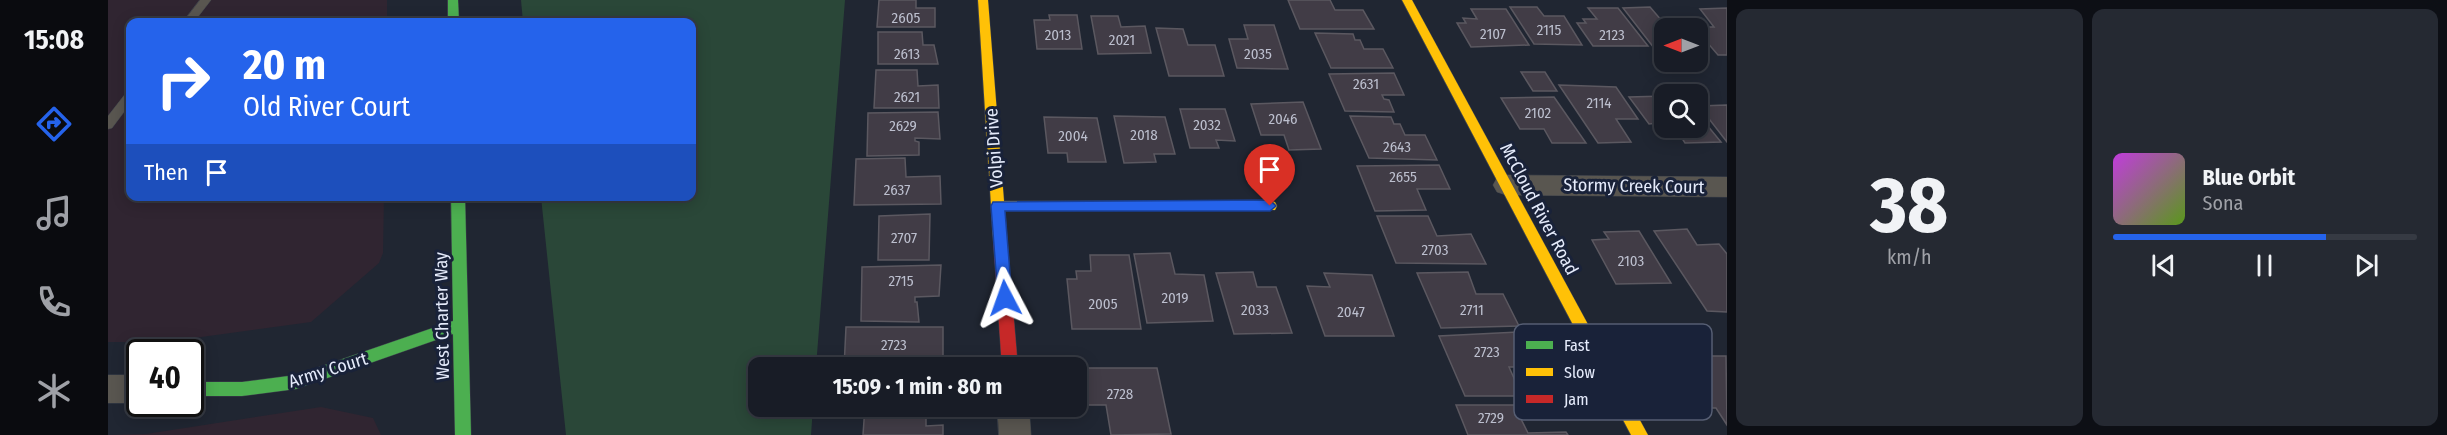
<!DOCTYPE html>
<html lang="en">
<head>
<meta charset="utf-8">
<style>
  body { margin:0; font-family:"Fira Sans Condensed",sans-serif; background:#252932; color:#f1f3f6; height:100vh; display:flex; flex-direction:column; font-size:22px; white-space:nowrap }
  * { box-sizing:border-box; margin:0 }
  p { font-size:20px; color:#9fa1a7 }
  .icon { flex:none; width:33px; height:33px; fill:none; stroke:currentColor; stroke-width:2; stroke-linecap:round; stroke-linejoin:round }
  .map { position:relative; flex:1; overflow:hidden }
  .side { display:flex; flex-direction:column; gap:9px; padding:9px; background:#0d0f15; width:720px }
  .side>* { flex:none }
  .banner { position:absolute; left:18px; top:18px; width:570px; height:183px; border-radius:12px; box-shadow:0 3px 15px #0003,0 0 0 2px #363a43; background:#2563eb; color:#fff; overflow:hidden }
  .needle { width:39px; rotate:270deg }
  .controls { position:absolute; left:1546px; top:18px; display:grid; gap:12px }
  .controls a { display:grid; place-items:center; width:54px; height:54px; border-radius:12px; background:#181c26; box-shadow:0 3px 15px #0003,0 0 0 2px #363a43; font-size:30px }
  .speed { position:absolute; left:18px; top:339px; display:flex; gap:12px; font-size:30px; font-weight:700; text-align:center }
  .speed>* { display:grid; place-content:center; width:78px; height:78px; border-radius:50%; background:#181c26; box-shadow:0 3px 15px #0003,0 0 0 2px #363a43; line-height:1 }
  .speed .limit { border:3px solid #111; border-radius:9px; background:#fff; color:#111 }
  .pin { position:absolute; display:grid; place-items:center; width:51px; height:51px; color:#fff; margin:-62px -26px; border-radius:50% 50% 50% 0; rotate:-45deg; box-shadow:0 0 6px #0007 }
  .pin .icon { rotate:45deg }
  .me { position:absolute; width:66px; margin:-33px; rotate:356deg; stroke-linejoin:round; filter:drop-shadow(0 0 4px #0008) }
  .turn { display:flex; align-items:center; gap:21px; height:126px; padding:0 18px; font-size:27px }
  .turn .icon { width:78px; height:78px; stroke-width:2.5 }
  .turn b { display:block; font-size:42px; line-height:51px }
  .then { display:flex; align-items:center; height:57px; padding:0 18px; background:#0003; gap:12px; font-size:22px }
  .side .widget { flex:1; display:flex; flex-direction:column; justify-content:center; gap:9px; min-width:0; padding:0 21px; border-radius:12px; background:#252932 }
  .side .dial { align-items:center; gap:0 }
  .dial b { font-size:78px; line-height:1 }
  .song { display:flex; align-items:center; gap:18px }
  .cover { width:72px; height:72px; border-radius:9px; background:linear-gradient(135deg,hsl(290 70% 55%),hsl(90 70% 35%)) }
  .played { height:6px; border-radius:3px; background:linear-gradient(90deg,#2563eb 70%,#363a43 70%) }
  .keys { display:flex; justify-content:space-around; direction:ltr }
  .side .tiles { flex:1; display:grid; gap:9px; grid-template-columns:repeat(2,1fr) }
  .trip { position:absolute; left:640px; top:357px; width:339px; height:60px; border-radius:12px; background:#181c26; box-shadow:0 3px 15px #0003,0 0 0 2px #363a43; font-weight:700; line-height:60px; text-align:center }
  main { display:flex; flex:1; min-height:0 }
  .dock { display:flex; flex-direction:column; width:108px; justify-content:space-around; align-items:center; background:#0a0b0f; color:#9fa1a7 }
  .dock .icon { width:42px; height:42px }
  .dock .selected { color:#2563eb }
  .dock b { font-size:27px; color:#f1f3f6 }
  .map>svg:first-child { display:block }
  .industrial { fill:#302531 }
  .green { fill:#2a4738 }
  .building { fill:#413c46; stroke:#5b5860; stroke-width:1.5 }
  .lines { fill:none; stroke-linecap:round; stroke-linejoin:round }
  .lane-casing { stroke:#3d424c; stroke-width:1 }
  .street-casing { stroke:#3d424c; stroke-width:1 }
  .fast-casing { stroke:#3d424c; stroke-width:1 }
  .slow-casing { stroke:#3d424c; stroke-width:1 }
  .jam-casing { stroke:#3d424c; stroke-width:1 }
  .lane { fill:#595650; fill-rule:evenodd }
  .street { fill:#595650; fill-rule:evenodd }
  .fast { fill:#4caf50; fill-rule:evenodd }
  .slow { fill:#ffc107; fill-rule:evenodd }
  .jam { fill:#c62828; fill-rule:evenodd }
  .route { fill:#2563eb; stroke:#184099; stroke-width:1.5 }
  .labels { text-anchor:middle; stroke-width:6; stroke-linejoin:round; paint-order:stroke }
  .number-label { font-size:15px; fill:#bcbfce }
  .street-label { font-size:18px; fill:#e5ebfb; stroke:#192239 }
  .key { fill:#192239; stroke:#565e73; stroke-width:1.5 }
  .key-label { font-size:16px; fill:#e5ebfb }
</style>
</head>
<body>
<main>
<nav class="dock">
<b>15:08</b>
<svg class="icon selected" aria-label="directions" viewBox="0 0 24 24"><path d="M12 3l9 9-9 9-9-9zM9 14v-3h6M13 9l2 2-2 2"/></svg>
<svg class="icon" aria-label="music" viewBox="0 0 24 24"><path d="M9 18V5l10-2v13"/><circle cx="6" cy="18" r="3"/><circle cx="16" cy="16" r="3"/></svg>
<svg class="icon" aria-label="phone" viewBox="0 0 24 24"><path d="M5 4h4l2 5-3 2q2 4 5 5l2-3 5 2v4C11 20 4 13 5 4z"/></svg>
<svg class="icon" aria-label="climate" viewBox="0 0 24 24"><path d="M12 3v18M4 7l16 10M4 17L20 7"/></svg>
</nav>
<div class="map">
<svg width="1619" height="435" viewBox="0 0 1619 435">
  <rect width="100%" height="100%" fill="#202632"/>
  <g class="industrial">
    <polygon points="0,0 279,0 279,22 22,22 22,196 276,197 275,253 271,263 203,322 57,342 0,342"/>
    <polygon points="213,407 265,418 273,435 0,435 38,434"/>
  </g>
  <polygon class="green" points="413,0 737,0 708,367 651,368 651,406 705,407 703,435 458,435 433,197 584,196 584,22 415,22"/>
  <g class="building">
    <polygon points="771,0 808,0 808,8 827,8 827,27 769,27"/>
    <polygon points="1180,0 1222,0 1227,10 1255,10 1266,29 1192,29"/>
    <polygon points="1402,7 1429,7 1436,16 1456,16 1474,45 1426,44"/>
    <polygon points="1542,7 1554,21 1576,20 1583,28 1557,28 1557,48 1546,48 1515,8"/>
    <polygon points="1480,8 1510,8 1540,46 1485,46 1469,23 1478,23 1475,19 1489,19"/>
    <polygon points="1619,8 1619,55 1610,55 1586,27 1606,27 1592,9"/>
    <polygon points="1363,9 1398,9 1421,45 1363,47 1349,23 1358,23 1355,18 1369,19"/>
    <polygon points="941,15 969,15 974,49 929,49 926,20 942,20"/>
    <polygon points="983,16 1010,16 1013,27 1037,26 1043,53 990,54"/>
    <polygon points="1136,25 1166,25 1180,69 1129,68 1121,39 1140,39"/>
    <polygon points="1048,28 1075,29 1080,45 1107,45 1116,76 1061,76"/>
    <polygon points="770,32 814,32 815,45 826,45 830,64 770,64"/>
    <polygon points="1207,33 1245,34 1247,40 1252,40 1256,49 1275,49 1285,68 1223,68"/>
    <polygon points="768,70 809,70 810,86 830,85 831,108 766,108"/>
    <polygon points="1413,72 1437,72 1449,91 1425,91"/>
    <polygon points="1286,73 1296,95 1274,95 1276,99 1281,100 1286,112 1237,111 1221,74"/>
    <polygon points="1451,85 1508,87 1530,119 1508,119 1523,142 1490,143"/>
    <polygon points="1557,96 1557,128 1590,128 1590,114 1613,142 1577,143 1568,129 1554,129 1550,123 1541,124 1521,97"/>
    <polygon points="1446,97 1478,143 1444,143 1436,129 1412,129 1393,98"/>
    <polygon points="1195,102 1213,149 1181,150 1176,135 1153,135 1143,104"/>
    <polygon points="1619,105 1619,142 1591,106"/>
    <polygon points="1072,109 1117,109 1127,141 1108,140 1111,148 1082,148"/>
    <polygon points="830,112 832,139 807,138 807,141 811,142 811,155 759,156 760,113"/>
    <polygon points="1006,116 1057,117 1067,154 1046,154 1048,162 1016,163"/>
    <polygon points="1242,116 1283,117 1286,124 1292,124 1297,135 1317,135 1329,160 1261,158"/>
    <polygon points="936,117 989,118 998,162 960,162 959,153 940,153"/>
    <polygon points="797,158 798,177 832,176 833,204 746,205 748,159"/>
    <polygon points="1331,165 1342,189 1309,189 1318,210 1267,211 1249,166"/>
    <polygon points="822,214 821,260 770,260 771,216"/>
    <polygon points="1269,216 1320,216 1329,236 1363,234 1378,264 1288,263"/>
    <polygon points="1579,229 1589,245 1611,244 1619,254 1619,312 1599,311 1546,231"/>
    <polygon points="1531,231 1563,283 1508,284 1484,240 1501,239 1496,232"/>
    <polygon points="1062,253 1067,274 1096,275 1105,321 1039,323 1026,254"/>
    <polygon points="982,255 1021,255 1033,329 964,329 959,279 969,279 968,271 983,271"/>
    <polygon points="833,265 831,296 807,297 807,302 809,302 811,322 753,321 754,267"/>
    <polygon points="1145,272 1149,287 1168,287 1184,333 1126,334 1108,273"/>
    <polygon points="1360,272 1368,294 1395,294 1411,326 1333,328 1309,273"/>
    <polygon points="1216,273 1264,275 1286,336 1217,336 1199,286 1222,287"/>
    <polygon points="738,327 835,327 835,362 795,362 795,368 736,368"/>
    <polygon points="1410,332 1429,367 1401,367 1414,396 1357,396 1331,336"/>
    <polygon points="1542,345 1586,345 1594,356 1618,356 1619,425 1608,408 1579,408"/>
    <polygon points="969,368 1049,368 1063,434 1003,435 998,405 972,405"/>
    <polygon points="1348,405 1406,405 1420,433 1458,432 1460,435 1360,435"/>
    <polygon points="757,406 818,406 818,426 835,425 835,435 755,435"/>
  </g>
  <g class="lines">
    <g class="lane-casing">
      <g id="lane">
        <polygon points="92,0 103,0 86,22 75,22"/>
        <polygon points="22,92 22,104 4,128 0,129 0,116 18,93"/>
      </g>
    </g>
    <g class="street-casing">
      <g id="street">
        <polygon points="1398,175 1619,177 1619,197 1398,195 1389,192 1385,185 1389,178"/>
        <rect x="0" y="375" width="32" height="28"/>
        <polygon points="889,406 921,406 923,435 891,435"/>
      </g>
    </g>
    <g class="fast-casing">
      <g id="fast">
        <polygon points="340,0 350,0 351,22 340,22"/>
        <polygon points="343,196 357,196 363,435 347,435 345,334 188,389 134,396 82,396 82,382 134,382 188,375 345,321"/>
      </g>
    </g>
    <g class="slow-casing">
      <g id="slow">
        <polygon points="870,0 880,0 896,201 1162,201 1167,202 1169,206 1167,210 897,211 899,237 897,241 887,241 885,237"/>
        <polygon points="1294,0 1304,0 1540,435 1523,435"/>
      </g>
    </g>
    <g class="jam-casing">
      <polygon id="jam" points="892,231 897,233 899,237 910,368 894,368 885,237 887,233"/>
    </g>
    <use href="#lane" class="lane"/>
    <use href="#street" class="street"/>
    <use href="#fast" class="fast"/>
    <use href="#slow" class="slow"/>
    <use href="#jam" class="jam"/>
  </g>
  <polygon class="route" points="1162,200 1168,206 1162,211 897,211 904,298 902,303 897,304 892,303 890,298 883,206 885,202"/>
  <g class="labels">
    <g class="number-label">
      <text x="798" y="23">2605</text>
      <text x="1441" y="35">2115</text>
      <text x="1385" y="39">2107</text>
      <text x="950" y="40">2013</text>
      <text x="1504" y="40">2123</text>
      <text x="1014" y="45">2021</text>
      <text x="799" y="59">2613</text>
      <text x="1150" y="59">2035</text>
      <text x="1258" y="89">2631</text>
      <text x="799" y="102">2621</text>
      <text x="1491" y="108">2114</text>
      <text x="1430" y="118">2102</text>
      <text x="1175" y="124">2046</text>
      <text x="1099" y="130">2032</text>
      <text x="795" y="131">2629</text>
      <text x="1036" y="140">2018</text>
      <text x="965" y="141">2004</text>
      <text x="1289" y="152">2643</text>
      <text x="1295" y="182">2655</text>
      <text x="789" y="195">2637</text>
      <text x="796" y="243">2707</text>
      <text x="1327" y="255">2703</text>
      <text x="1523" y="266">2103</text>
      <text x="793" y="286">2715</text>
      <text x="1067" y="303">2019</text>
      <text x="995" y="309">2005</text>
      <text x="1147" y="315">2033</text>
      <text x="1364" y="315">2711</text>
      <text x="1243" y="317">2047</text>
      <text x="786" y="350">2723</text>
      <text x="1379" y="357">2723</text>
      <text x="1012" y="399">2728</text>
      <text x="1383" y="423">2729</text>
    </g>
    <g class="street-label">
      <text transform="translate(886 148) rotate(-94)" y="6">Volpi Drive</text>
      <text transform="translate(1526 186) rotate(1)" y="6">Stormy Creek Court</text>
      <text transform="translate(1431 209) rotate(62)" y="6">McCloud River Road</text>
      <text transform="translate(334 316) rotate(-91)" y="6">West Charter Way</text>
      <text transform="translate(220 370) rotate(-17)" y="6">Army Court</text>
    </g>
  </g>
  <rect x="1406" y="324" width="198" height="96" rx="9" class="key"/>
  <rect x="1418" y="341" width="27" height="8" fill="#4caf50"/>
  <rect x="1418" y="368" width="27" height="8" fill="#ffc107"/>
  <rect x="1418" y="395" width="27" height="8" fill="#c62828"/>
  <g class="key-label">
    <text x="1456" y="351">Fast</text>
    <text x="1456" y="378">Slow</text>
    <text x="1456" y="405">Jam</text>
  </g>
</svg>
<div class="controls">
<a><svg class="needle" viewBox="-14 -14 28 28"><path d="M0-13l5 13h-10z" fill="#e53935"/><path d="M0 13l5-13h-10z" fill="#9fa1a7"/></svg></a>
<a><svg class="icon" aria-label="search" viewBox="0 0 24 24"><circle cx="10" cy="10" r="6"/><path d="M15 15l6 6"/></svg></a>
</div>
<div class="speed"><div class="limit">40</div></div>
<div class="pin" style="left:1162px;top:206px;background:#d93025"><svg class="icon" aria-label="arrive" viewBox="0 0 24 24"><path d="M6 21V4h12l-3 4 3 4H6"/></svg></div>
<svg class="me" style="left:897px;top:298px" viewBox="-20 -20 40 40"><path d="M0-17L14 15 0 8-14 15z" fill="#2563eb" stroke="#fff" stroke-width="4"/></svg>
<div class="trip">15:09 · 1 min · 80 m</div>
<div class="banner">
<div class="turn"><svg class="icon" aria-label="right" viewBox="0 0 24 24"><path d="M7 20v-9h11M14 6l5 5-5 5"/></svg><div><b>20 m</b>Old River Court</div></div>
<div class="then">Then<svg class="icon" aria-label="arrive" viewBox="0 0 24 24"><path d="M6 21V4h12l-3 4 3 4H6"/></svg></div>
</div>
</div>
<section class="side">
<div class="tiles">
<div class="widget dial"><b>38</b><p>km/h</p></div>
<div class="widget">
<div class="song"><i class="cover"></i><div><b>Blue Orbit</b><p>Sona</p></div></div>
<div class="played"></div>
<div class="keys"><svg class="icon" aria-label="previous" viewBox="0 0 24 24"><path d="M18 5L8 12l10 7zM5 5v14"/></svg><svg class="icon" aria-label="pause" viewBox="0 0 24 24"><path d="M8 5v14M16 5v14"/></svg><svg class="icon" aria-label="next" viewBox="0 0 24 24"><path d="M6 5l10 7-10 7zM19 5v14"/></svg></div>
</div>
</div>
</section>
</main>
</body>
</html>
